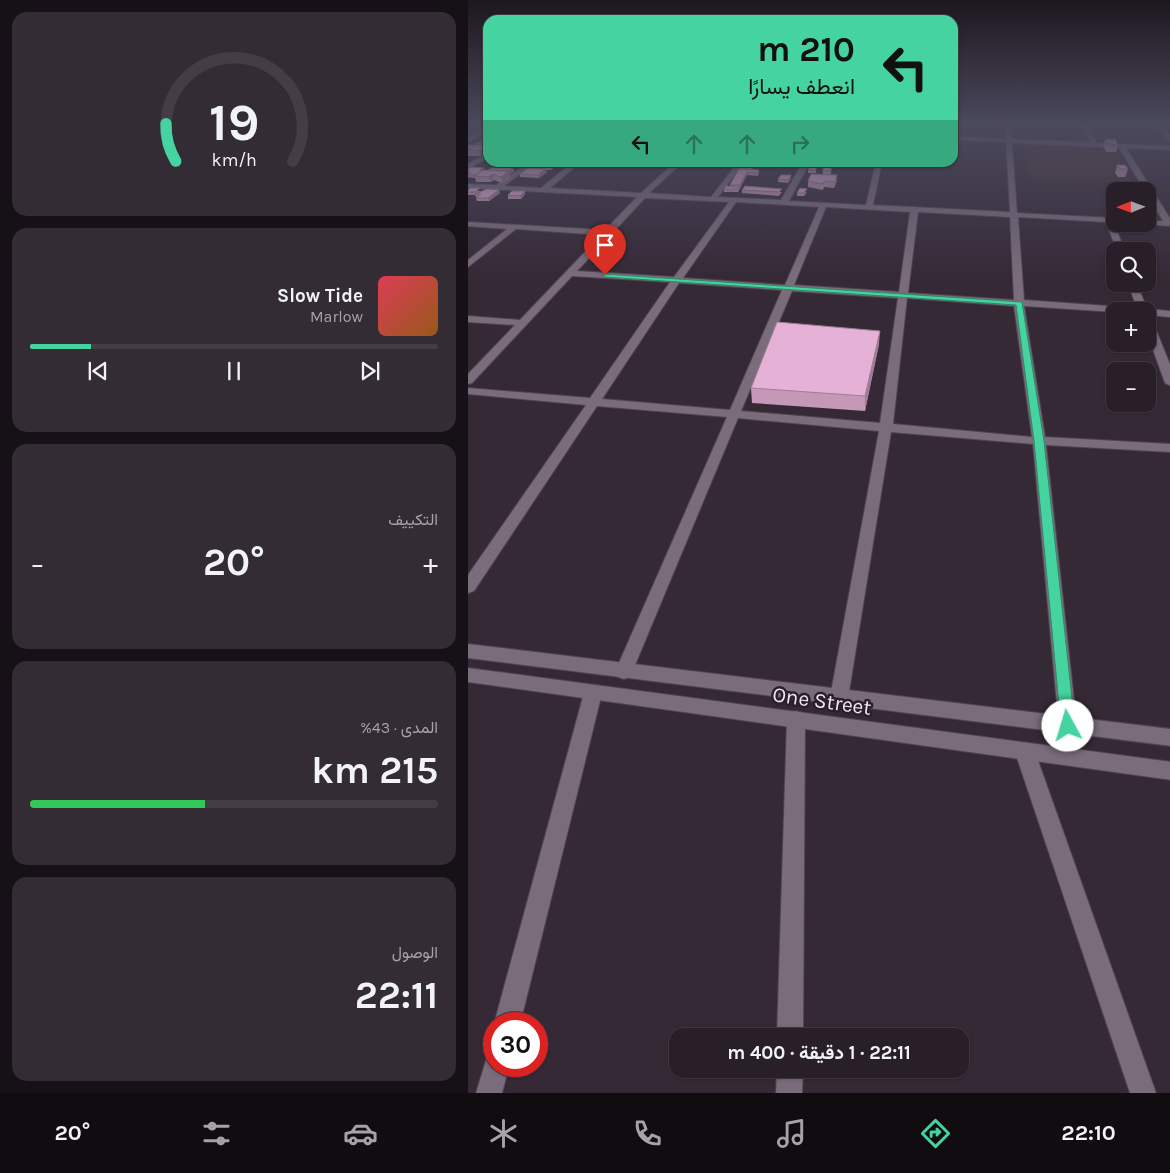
<!DOCTYPE html>
<html lang="ar">
<head>
<meta charset="utf-8">
<style>
  body { margin:0; font-family:Karla,Vazirmatn,sans-serif; background:#342c34; color:#f1f3f6; direction:rtl; height:100vh; display:flex; flex-direction:column; font-size:19px; white-space:nowrap }
  * { box-sizing:border-box; margin:0 }
  p { font-size:16px; color:#a5a2a8 }
  .icon { flex:none; width:28px; height:28px; fill:none; stroke:currentColor; stroke-width:2; stroke-linecap:round; stroke-linejoin:round }
  .map { position:relative; flex:1; overflow:hidden; direction:ltr }
  .panel { display:flex; flex-direction:column; gap:12px; padding:12px; background:#161116; width:468px }
  .panel>* { flex:none }
  .guide { position:absolute; left:15px; top:15px; width:475px; height:152px; border-radius:15px; box-shadow:0 1px 4px #0004,0 0 0 1px #443d45; direction:rtl; background:#45d49f; color:#111; overflow:hidden }
  .needle { width:32px; rotate:269deg }
  .buttons { position:absolute; left:638px; top:182px; display:grid; gap:10px }
  .buttons a { display:grid; place-items:center; width:50px; height:50px; border-radius:10px; background:#281f28; box-shadow:0 1px 4px #0004,0 0 0 1px #443d45; font-size:25px }
  .speed { position:absolute; left:15px; top:1012px; display:flex; gap:10px; font-size:25px; font-weight:700; text-align:center }
  .speed>* { display:grid; place-content:center; width:65px; height:65px; border-radius:50%; background:#281f28; box-shadow:0 1px 4px #0004,0 0 0 1px #443d45; line-height:1 }
  .speed .limit { border:8px solid #d22; background:#fff; color:#111 }
  .pin { position:absolute; display:grid; place-items:center; width:42px; height:42px; color:#fff; margin:-51px -21px; border-radius:50% 50% 50% 0; rotate:-45deg; box-shadow:0 0 5px #0007 }
  .pin .icon { rotate:45deg }
  .me { position:absolute; width:55px; margin:-28px; rotate:354deg; stroke-linejoin:round; filter:drop-shadow(0 0 4px #0008) }
  .turn { display:flex; align-items:center; gap:18px; height:105px; padding:0 20px; font-size:22px }
  .turn .icon { width:65px; height:65px; stroke-width:2.5 }
  .turn b { display:block; font-size:35px; line-height:42px }
  .lanes { display:flex; align-items:center; height:48px; padding:0 20px; background:#0003; justify-content:center; gap:25px; direction:ltr }
  .lanes .off { opacity:.35 }
  .big { font-size:38px; font-weight:700; line-height:1.1 }
  .panel .card { flex:1; display:flex; flex-direction:column; justify-content:center; gap:8px; min-width:0; padding:0 18px; border-radius:15px; background:#342c34 }
  .panel .dial { align-items:center; gap:0 }
  .dial svg { height:130px; overflow:visible; fill:none; stroke:#443d45; stroke-width:7; stroke-linecap:round; text-anchor:middle }
  .dial text { fill:#f1f3f6; stroke:none }
  .song { display:flex; align-items:center; gap:15px }
  .cover { width:60px; height:60px; border-radius:8px; background:linear-gradient(135deg,hsl(350 70% 55%),hsl(30 70% 35%)) }
  .played { height:5px; border-radius:2px; background:linear-gradient(90deg,#45d49f 15%,#443d45 15%) }
  .keys { display:flex; justify-content:space-around; direction:ltr }
  .heat { display:flex; justify-content:space-between; align-items:center; font-size:28px; direction:ltr }
  .charge { height:8px; border-radius:4px; background:linear-gradient(90deg,#34c759 43%,#443d45 0) }
  .trip { position:absolute; left:201px; top:1028px; width:300px; height:50px; border-radius:15px; background:#281f28; box-shadow:0 1px 4px #0004,0 0 0 1px #443d45; font-weight:700; line-height:50px; text-align:center; direction:rtl }
  .dock { display:flex; height:80px; justify-content:space-around; align-items:center; background:#100c10; color:#a5a2a8 }
  .dock .icon { width:35px; height:35px }
  .dock .selected { color:#45d49f }
  .dock b { font-size:22px; color:#f1f3f6 }
  main { display:flex; flex:1; min-height:0 }
  .map>svg:first-child { display:block }
  .education { fill:#442f2f }
  .lines { fill:none; stroke-linecap:round; stroke-linejoin:round }
  .street-casing { stroke:#4f444f; stroke-width:2 }
  .secondary-casing { stroke:#4f444f; stroke-width:2 }
  .street { fill:#7b6c7b; fill-rule:evenodd }
  .secondary { fill:#7b6c7b; fill-rule:evenodd }
  .wall { fill:#c598b8 }
  .shaded-wall { fill:#a07c96 }
  .building { fill:#e5b1d6; stroke:#a07c96 }
  .route { fill:#45d49f; stroke:#2d8a67 }
  .labels { text-anchor:middle; stroke-width:5; stroke-linejoin:round; paint-order:stroke }
  .near-street-label { font-size:21px; fill:#efe7ef; stroke:#2b1f2c }
</style>
</head>
<body>
<main>
<div class="map">
<svg width="703" height="1093" viewBox="0 0 703 1093">
  <rect width="100%" height="100%" fill="#352936"/>
  <polygon class="education" points="553,142 646,147 665,183 562,178"/>
  <g class="lines">
    <g class="street-casing">
      <g id="street">
        <path d="M537 124H543L544 139 623 142 613 124H619L629 143 703 146V150L658 148 703 220 701 226 676 224H679V221H695L651 148 544 143 549 213 646 218V224L657 251H649L638 222 550 217 556 300 669 308 660 284H669L679 309 703 311V317L679 315V311L646 312 556 306 577 437 703 444V452L578 445 609 727 607 733 600 735 593 733 591 727 565 444 423 432 380 698 377 703 371 706 365 703 362 698 411 431 270 418 162 677 156 679 150 677 147 672 259 417 129 406 6 591 0 593V575L118 405 0 394V388L122 398 202 282 104 276 4 383 0 384V374L47 325 0 322V316L52 320 133 235 48 229 0 267V260L39 229 0 226V222L137 230 169 197 0 188V184L28 185 57 165 32 162H69L36 186 73 188 105 162H113L82 188 173 193 207 162H215L181 193 243 197 270 162H277L250 197 313 200 335 162H342L321 201 398 205 408 162H414L405 205 542 212 538 142 485 140V136L538 139ZM177 198 261 202 206 277 109 271ZM268 202 351 207 317 285 215 278ZM358 207 442 212 431 292 326 285ZM450 212 542 217 546 300 440 293ZM211 283 314 290 262 410 134 399ZM324 291 430 298 412 423 273 411ZM439 298 546 306 564 437 425 424Z"/>
        <polygon points="686,124 692,124 703,136 703,142"/>
        <polygon points="20,126 20,131 0,142 0,137"/>
        <polygon points="20,153 20,158 0,169 0,164"/>
        <polygon points="679,317 684,320 703,367 703,386 697,383 679,333"/>
        <polygon points="125,685 131,688 134,693 52,1024 26,1024 116,693 119,688"/>
        <polygon points="328,711 335,713 337,719 335,1036 309,1036 319,719 321,713"/>
        <polygon points="557,743 564,746 567,752 688,1093 662,1093 547,752 550,746"/>
        <polygon points="26,1054 26,1066 41,1066 34,1093 8,1093 19,1057"/>
        <polygon points="309,1069 335,1069 334,1093 308,1093"/>
      </g>
    </g>
    <g class="secondary-casing">
      <g id="secondary">
        <polygon points="0,644 703,729 703,746 0,658"/>
        <polygon points="0,668 703,762 703,780 0,682"/>
      </g>
    </g>
    <use href="#street" class="street"/>
    <use href="#secondary" class="secondary"/>
  </g>
  <g class="wall">
    <polygon points="20,136 20,147 18,147 19,150 12,156 0,156 0,145 8,145 13,142 13,140"/>
    <polygon points="637,139 650,145 648,152 638,152 635,146"/>
    <polygon points="88,162 89,165 83,170 78,170 79,172 71,178 52,177 52,174 63,168 63,167"/>
    <polygon points="289,162 284,169 272,169 272,163"/>
    <polygon points="348,165 348,173 340,173 340,170"/>
    <rect x="355" y="165" width="8" height="9"/>
    <polygon points="649,165 660,169 657,177 650,177 647,173"/>
    <polygon points="45,168 46,171 42,174 43,177 34,183 26,180 23,182 8,182 7,178 0,177 0,169 20,170"/>
    <polygon points="271,169 291,170 291,172 290,176 279,175 270,192 256,192 256,189 262,186 262,185"/>
    <polygon points="323,175 323,178 320,183 310,182 310,179"/>
    <polygon points="369,175 369,181 366,188 356,187 355,190 340,187 340,181"/>
    <polygon points="0,190 13,191 31,190 32,193 21,201 9,201 8,198 9,197 8,197 7,195 0,195"/>
    <polygon points="274,190 314,192 311,196 274,193"/>
    <polygon points="339,192 336,196 329,196 329,193"/>
    <polygon points="57,194 53,199 40,199 40,195"/>
    <polygon points="411,344 397,411 284,403 283,388"/>
  </g>
  <g class="shaded-wall">
    <polygon points="18,145 19,150 12,156 11,151"/>
    <polygon points="88,162 89,165 83,170 83,167"/>
    <polygon points="284,162 289,162 284,169 283,164"/>
    <polygon points="45,168 46,171 42,174 43,177 34,183 33,177"/>
    <polygon points="78,169 79,172 71,178 70,175"/>
    <polygon points="279,172 279,175 272,188 272,185"/>
    <polygon points="24,174 26,180 23,182 21,177"/>
    <polygon points="369,175 369,181 366,188 367,182"/>
    <polygon points="31,190 32,193 21,201 20,198"/>
    <polygon points="57,191 57,194 53,199 52,196"/>
    <polygon points="412,331 411,344 397,411 397,396"/>
  </g>
  <g class="building">
    <polygon points="19,136 20,136 20,141 13,140"/>
    <polygon points="637,139 647,139 650,145 640,144"/>
    <polygon points="11,142 20,142 20,144 7,144"/>
    <polygon points="0,145 18,145 11,151 0,150"/>
    <polygon points="67,162 88,162 83,167 63,167"/>
    <polygon points="272,162 284,162 283,164 272,163"/>
    <polygon points="343,165 348,165 348,170 340,170"/>
    <rect x="355" y="165" width="8" height="6"/>
    <polygon points="649,165 657,165 660,169 652,169"/>
    <polygon points="3,167 16,168 12,170 15,170 8,175 0,174 0,173 2,172 0,172 0,169"/>
    <polygon points="24,168 45,168 41,171 20,170"/>
    <polygon points="60,168 78,169 70,175 52,174"/>
    <polygon points="271,169 291,170 289,173 279,172 272,185 262,185"/>
    <polygon points="15,170 41,171 33,177 24,174 21,177 6,176"/>
    <polygon points="343,174 369,175 367,182 356,181 355,184 340,181"/>
    <polygon points="313,175 323,175 320,180 310,179"/>
    <polygon points="258,186 271,187 269,189 256,189"/>
    <polygon points="277,186 314,189 311,192 274,190"/>
    <polygon points="2,188 12,188 7,192 0,192 0,190"/>
    <polygon points="332,188 339,189 336,193 329,193"/>
    <polygon points="19,189 31,190 20,198 8,198 13,194 7,194"/>
    <polygon points="44,191 57,191 52,196 40,195"/>
    <polygon points="309,322 412,331 397,396 283,388"/>
  </g>
  <linearGradient id="sky" x2="0" y2="1"><stop stop-color="#1d171e"/><stop offset="0.45" stop-color="#4b495d"/><stop offset="1" stop-color="#4b495d" stop-opacity="0"/></linearGradient>
  <rect width="703" height="277" fill="url(#sky)"/>
  <polygon class="route" points="135,274 554,302 576,441 607,726 605,731 600,733 595,731 593,726 566,441 548,305 137,277"/>
  <g class="labels">
    <g class="near-street-label">
      <text transform="translate(354 701) rotate(8)" y="7">One Street</text>
    </g>
  </g>
</svg>
<div class="buttons">
<a><svg class="needle" viewBox="-14 -14 28 28"><path d="M0-13l5 13h-10z" fill="#e53935"/><path d="M0 13l5-13h-10z" fill="#a5a2a8"/></svg></a>
<a><svg class="icon" aria-label="search" viewBox="0 0 24 24"><circle cx="10" cy="10" r="6"/><path d="M15 15l6 6"/></svg></a>
<a>+</a>
<a>−</a>
</div>
<div class="speed"><div class="limit">30</div></div>
<div class="pin" style="left:137px;top:275px;background:#d93025"><svg class="icon" aria-label="arrive" viewBox="0 0 24 24"><path d="M6 21V4h12l-3 4 3 4H6"/></svg></div>
<svg class="me" style="left:600px;top:726px" viewBox="-20 -20 40 40"><circle r="19" fill="#fff"/><path d="M0-13L10 11 0 6-10 11z" fill="#45d49f"/></svg>
<div class="trip">22:11 · 1 دقيقة · 400 m</div>
<div class="guide">
<div class="turn"><svg class="icon" aria-label="left" viewBox="0 0 24 24"><path d="M17 20v-9H6M10 6l-5 5 5 5"/></svg><div><b>210 m</b>انعطف يسارًا</div></div>
<div class="lanes"><svg class="icon" aria-label="left" viewBox="0 0 24 24"><path d="M17 20v-9H6M10 6l-5 5 5 5"/></svg><svg class="icon off" aria-label="ahead" viewBox="0 0 24 24"><path d="M12 20V5M6 11l6-6 6 6"/></svg><svg class="icon off" aria-label="ahead" viewBox="0 0 24 24"><path d="M12 20V5M6 11l6-6 6 6"/></svg><svg class="icon off" aria-label="right" viewBox="0 0 24 24"><path d="M7 20v-9h11M14 6l5 5-5 5"/></svg></div>
</div>
</div>
<section class="panel">
<div class="card dial"><svg viewBox="0 0 100 80">
<path d="M14 69A42 42 0 1 1 86 69"/>
<path d="M14 69A42 42 0 0 1 8 46" stroke="#45d49f"/>
<text x="50" y="56" font-size="32" font-weight="700">19</text>
<text x="50" y="72" font-size="11">km/h</text>
</svg></div>
<div class="card">
<div class="song"><i class="cover"></i><div><b>Slow Tide</b><p>Marlow</p></div></div>
<div class="played"></div>
<div class="keys"><svg class="icon" aria-label="previous" viewBox="0 0 24 24"><path d="M18 5L8 12l10 7zM5 5v14"/></svg><svg class="icon" aria-label="pause" viewBox="0 0 24 24"><path d="M8 5v14M16 5v14"/></svg><svg class="icon" aria-label="next" viewBox="0 0 24 24"><path d="M6 5l10 7-10 7zM19 5v14"/></svg></div>
</div>
<div class="card"><p>التكييف</p>
<div class="heat"><a>−</a><b class="big">20°</b><a>+</a></div>
</div>
<div class="card"><p>المدى · 43%</p><b class="big">215 km</b><div class="charge"></div></div>
<div class="card"><p>الوصول</p><b class="big">22:11</b></div>
</section>
</main>
<nav class="dock">
<b>22:10</b>
<svg class="icon selected" aria-label="directions" viewBox="0 0 24 24"><path d="M12 3l9 9-9 9-9-9zM9 14v-3h6M13 9l2 2-2 2"/></svg>
<svg class="icon" aria-label="music" viewBox="0 0 24 24"><path d="M9 18V5l10-2v13"/><circle cx="6" cy="18" r="3"/><circle cx="16" cy="16" r="3"/></svg>
<svg class="icon" aria-label="phone" viewBox="0 0 24 24"><path d="M5 4h4l2 5-3 2q2 4 5 5l2-3 5 2v4C11 20 4 13 5 4z"/></svg>
<svg class="icon" aria-label="climate" viewBox="0 0 24 24"><path d="M12 3v18M4 7l16 10M4 17L20 7"/></svg>
<svg class="icon" aria-label="car" viewBox="0 0 24 24"><path d="M5 17H2v-5l4-1 3-4h7l3 4 3 1v5h-3M9 17h6M6 11h13"/><circle cx="7" cy="17" r="2"/><circle cx="17" cy="17" r="2"/></svg>
<svg class="icon" aria-label="filters" viewBox="0 0 24 24"><path d="M4 7h16M4 17h16"/><circle cx="9" cy="7" r="2"/><circle cx="15" cy="17" r="2"/></svg>
<b>20°</b>
</nav>
</body>
</html>
